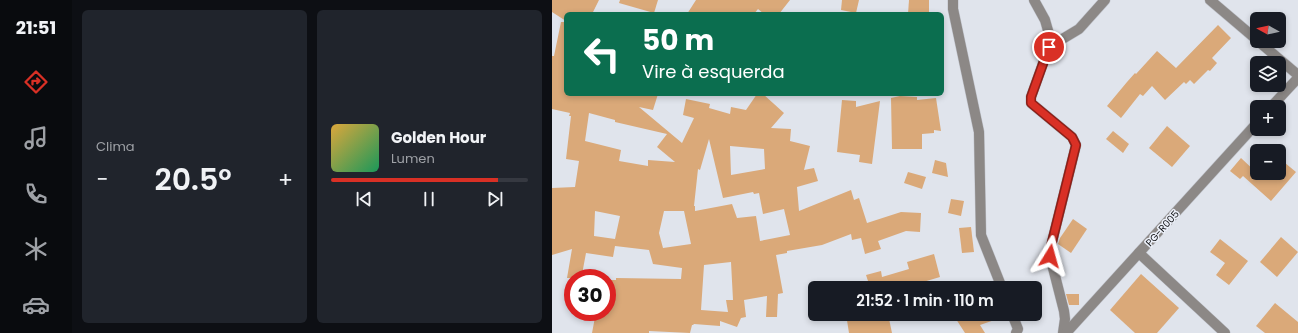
<!DOCTYPE html>
<html lang="pt">
<head>
<meta charset="utf-8">
<style>
  body { margin:0; font-family:Poppins,sans-serif; background:#20242c; color:#f1f3f6; height:100vh; display:flex; flex-direction:column; font-size:15px; white-space:nowrap }
  * { box-sizing:border-box; margin:0 }
  p { font-size:13px; color:#9ea1a6 }
  .icon { flex:none; width:22px; height:22px; fill:none; stroke:currentColor; stroke-width:2; stroke-linecap:round; stroke-linejoin:round }
  .map { position:relative; flex:1; overflow:hidden }
  .sheet { display:flex; flex-direction:column; gap:10px; padding:10px; background:#0d0f14; width:480px }
  .sheet>* { flex:none }
  .top-card { position:absolute; left:12px; top:12px; width:380px; height:84px; border-radius:6px; box-shadow:0 2px 6px #0003; background:#0b6e4f; color:#fff; overflow:hidden }
  .needle { width:26px; rotate:278deg }
  .buttons { position:absolute; left:698px; top:12px; display:grid; gap:8px }
  .buttons a { display:grid; place-items:center; width:36px; height:36px; border-radius:6px; background:#171b24; box-shadow:0 2px 6px #0003; font-size:20px }
  .speed { position:absolute; left:12px; top:269px; display:flex; gap:8px; font-size:20px; font-weight:700; text-align:center }
  .speed>* { display:grid; place-content:center; width:52px; height:52px; border-radius:50%; background:#171b24; box-shadow:0 2px 6px #0003; line-height:1 }
  .speed .limit { border:6px solid #d22; background:#fff; color:#111 }
  .pin { position:absolute; display:grid; place-items:center; width:34px; height:34px; color:#fff; margin:-17px; border:2px solid #fff; border-radius:50%; box-shadow:0 1px 4px #0007 }
  .me { position:absolute; width:44px; margin:-22px; rotate:8deg; stroke-linejoin:round; filter:drop-shadow(0 0 3px #0008) }
  .turn { display:flex; align-items:center; gap:14px; height:84px; padding:0 12px; font-size:18px }
  .turn .icon { width:52px; height:52px; stroke-width:2.5 }
  .turn b { display:block; font-size:28px; line-height:34px }
  .big { font-size:30px; font-weight:600; line-height:1.1 }
  .sheet .card { flex:1; display:flex; flex-direction:column; justify-content:center; gap:6px; min-width:0; padding:0 14px; border-radius:6px; background:#20242c }
  .song { display:flex; align-items:center; gap:12px }
  .cover { width:48px; height:48px; border-radius:6px; background:linear-gradient(135deg,hsl(40 70% 55%),hsl(150 70% 35%)) }
  .played { height:4px; border-radius:2px; background:linear-gradient(90deg,#d93025 85%,#363941 85%) }
  .keys { display:flex; justify-content:space-around; direction:ltr }
  .heat { display:flex; justify-content:space-between; align-items:center; font-size:22px; direction:ltr }
  .sheet .tiles { flex:1; display:grid; gap:10px; grid-template-columns:repeat(2,1fr) }
  .trip { position:absolute; left:256px; top:281px; width:234px; height:40px; border-radius:6px; background:#171b24; box-shadow:0 2px 6px #0003; font-weight:600; line-height:40px; text-align:center }
  main { display:flex; flex:1; min-height:0 }
  .dock { display:flex; flex-direction:column; width:72px; justify-content:space-around; align-items:center; background:#090b0e; color:#9ea1a6 }
  .dock .icon { width:28px; height:28px }
  .dock .selected { color:#d93025 }
  .dock b { font-size:18px; color:#f1f3f6 }
  .map>svg:first-child { display:block }
  .building { fill:#daa979; fill-rule:evenodd }
  .lines { fill:none; stroke-linecap:round; stroke-linejoin:round }
  .street-casing { stroke:#bfc2ca; stroke-width:11 }
  .street { stroke:#8c8886; stroke-width:10 }
  .route-casing { stroke:#8d1f18; stroke-width:10 }
  .route { stroke:#d93025; stroke-width:7 }
  .labels { text-anchor:middle; stroke-width:3; stroke-linejoin:round; paint-order:stroke }
  .street-label { font-size:10px; fill:#111215; stroke:#edf1fa }
</style>
</head>
<body>
<main>
<nav class="dock">
<b>21:51</b>
<svg class="icon selected" aria-label="directions" viewBox="0 0 24 24"><path d="M12 3l9 9-9 9-9-9zM9 14v-3h6M13 9l2 2-2 2"/></svg>
<svg class="icon" aria-label="music" viewBox="0 0 24 24"><path d="M9 18V5l10-2v13"/><circle cx="6" cy="18" r="3"/><circle cx="16" cy="16" r="3"/></svg>
<svg class="icon" aria-label="phone" viewBox="0 0 24 24"><path d="M5 4h4l2 5-3 2q2 4 5 5l2-3 5 2v4C11 20 4 13 5 4z"/></svg>
<svg class="icon" aria-label="climate" viewBox="0 0 24 24"><path d="M12 3v18M4 7l16 10M4 17L20 7"/></svg>
<svg class="icon" aria-label="car" viewBox="0 0 24 24"><path d="M5 17H2v-5l4-1 3-4h7l3 4 3 1v5h-3M9 17h6M6 11h13"/><circle cx="7" cy="17" r="2"/><circle cx="17" cy="17" r="2"/></svg>
</nav>
<section class="sheet">
<div class="tiles">
<div class="card"><p>Clima</p>
<div class="heat"><a>−</a><b class="big">20.5°</b><a>+</a></div>
</div>
<div class="card">
<div class="song"><i class="cover"></i><div><b>Golden Hour</b><p>Lumen</p></div></div>
<div class="played"></div>
<div class="keys"><svg class="icon" aria-label="previous" viewBox="0 0 24 24"><path d="M18 5L8 12l10 7zM5 5v14"/></svg><svg class="icon" aria-label="pause" viewBox="0 0 24 24"><path d="M8 5v14M16 5v14"/></svg><svg class="icon" aria-label="next" viewBox="0 0 24 24"><path d="M6 5l10 7-10 7zM19 5v14"/></svg></div>
</div>
</div>
</section>
<div class="map">
<svg width="746" height="333" viewBox="0 0 746 333">
  <rect width="100%" height="100%" fill="#e0e4ec"/>
  <g class="building">
    <polygon points="0,0 47,0 40,14 14,14 14,21 0,12"/>
    <polygon points="68,0 106,0 102,13 67,3"/>
    <polygon points="144,0 238,0 227,14 212,14 206,9 202,14 135,14"/>
    <polygon points="290,0 307,0 304,13 289,10"/>
    <polygon points="357,0 377,0 377,14 356,14"/>
    <path d="M9 22H14V94H106L101 110 87 107 130 143 142 118 131 115 134 99 158 104 157 108 178 114 179 107 194 110 205 94H211L232 113 219 128 239 129 238 141 258 146 252 170 262 168 266 181 245 187 247 211 299 190 302 200 307 198 315 223 349 212 369 213 368 232 354 231 326 241 329 249 313 254 309 238 300 240 299 234 270 245 235 251V253L224 255 231 293 226 294 225 317H214L215 296 192 300 194 317 189 318 185 327 168 321V326L142 324 141 325H140L138 333 97 331V333H40L44 312H55V280H64V278L129 279 130 268 101 264 97 250 63 246 61 257 34 253 31 269 32 278H15L20 249 0 255V188L23 187 27 161 14 159 19 116H17L18 113 0 109V56H2ZM37 113 63 120V122L115 134 105 147 123 162 96 160V166L67 161 69 150 33 141ZM157 139 171 198 201 192 202 194 207 193 211 214 232 209 238 235 208 241 204 216 185 218 180 204 143 211V206H142L146 169 148 170ZM178 146 212 149 213 169 179 175ZM43 211 68 216 63 239 42 236ZM112 211H132L139 244 111 248 107 233ZM179 262 181 300H174L176 312 149 310 152 265Z"/>
    <polygon points="666,25 679,38 660,58 665,63 658,71 656,70 642,84 638,80 634,84 632,82 613,100 600,86 591,96 588,94 569,118 555,106 575,82 583,73 584,74 605,51 624,68"/>
    <polygon points="348,96 365,97 365,100 384,98 389,131 382,130 382,133 370,134 370,149 340,149 339,98"/>
    <polygon points="290,100 304,101 304,107 328,101 320,164 307,162 308,155 285,152"/>
    <polygon points="615,126 638,146 620,167 597,148"/>
    <polygon points="561,131 577,144 571,153 554,139"/>
    <polygon points="689,158 705,173 727,173 727,158 744,172 719,201 691,176 688,179 678,171"/>
    <polygon points="383,160 394,163 396,177 380,173"/>
    <polygon points="356,172 374,177 370,189 352,183"/>
    <polygon points="399,199 412,201 409,216 396,213"/>
    <polygon points="521,219 535,229 519,253 506,244 508,238"/>
    <polygon points="419,227 422,252 410,253 407,228"/>
    <polygon points="729,237 746,252 725,277 708,262"/>
    <polygon points="668,239 696,261 677,285 664,275 673,263 658,252"/>
    <polygon points="382,254 388,277 351,288 304,288 303,285 316,281 314,275 329,271 330,277 357,269 355,262"/>
    <polygon points="589,274 627,308 605,333 583,333 558,310"/>
    <polygon points="514,294 527,294 527,305 517,305"/>
    <polygon points="723,303 746,322 746,333 713,333 704,326"/>
    <polygon points="294,314 336,314 340,333 297,333"/>
    <polygon points="419,314 454,314 454,316 428,325 433,333 413,333 404,319"/>
  </g>
  <g class="lines">
    <g class="street-casing">
      <g id="street">
        <polyline points="401,0 401,9 427,132 429,235 450,288"/>
        <polyline points="482,0 493,20 499,41 479,97 479,103 520,137 524,145 499,246 498,256 512,311 513,319 511,333"/>
        <polyline points="658,0 705,40"/>
        <polyline points="706,41 746,75"/>
        <polyline points="497,47 527,29 553,0"/>
        <polyline points="719,107 746,78"/>
        <polyline points="587,253 673,333"/>
        <polyline points="460,314 466,329 464,333"/>
        <polyline points="514,333 705,123"/>
      </g>
    </g>
    <use href="#street" class="street"/>
  </g>
  <g class="lines">
    <g class="route-casing">
      <polyline id="route" points="497,47 479,97 479,103 520,137 524,145 499,246 498,256"/>
    </g>
    <use href="#route" class="route"/>
  </g>
  <g class="labels">
    <g class="street-label">
      <text transform="translate(610 228) rotate(-48)" y="4">PG-R005</text>
    </g>
  </g>
</svg>
<div class="buttons">
<a><svg class="needle" viewBox="-14 -14 28 28"><path d="M0-13l5 13h-10z" fill="#e53935"/><path d="M0 13l5-13h-10z" fill="#9ea1a6"/></svg></a>
<a><svg class="icon" aria-label="layers" viewBox="0 0 24 24"><path d="M12 4l9 5-9 5-9-5zM3 14l9 5 9-5"/></svg></a>
<a>+</a>
<a>−</a>
</div>
<div class="speed"><div class="limit">30</div></div>
<div class="pin" style="left:497px;top:47px;background:#d93025"><svg class="icon" aria-label="arrive" viewBox="0 0 24 24"><path d="M6 21V4h12l-3 4 3 4H6"/></svg></div>
<svg class="me" style="left:498px;top:256px" viewBox="-20 -20 40 40"><path d="M0-17L14 15 0 8-14 15z" fill="#d93025" stroke="#fff" stroke-width="4"/></svg>
<div class="trip">21:52 · 1 min · 110 m</div>
<div class="top-card">
<div class="turn"><svg class="icon" aria-label="left" viewBox="0 0 24 24"><path d="M17 20v-9H6M10 6l-5 5 5 5"/></svg><div><b>50 m</b>Vire à esquerda</div></div>
</div>
</div>
</main>
</body>
</html>
